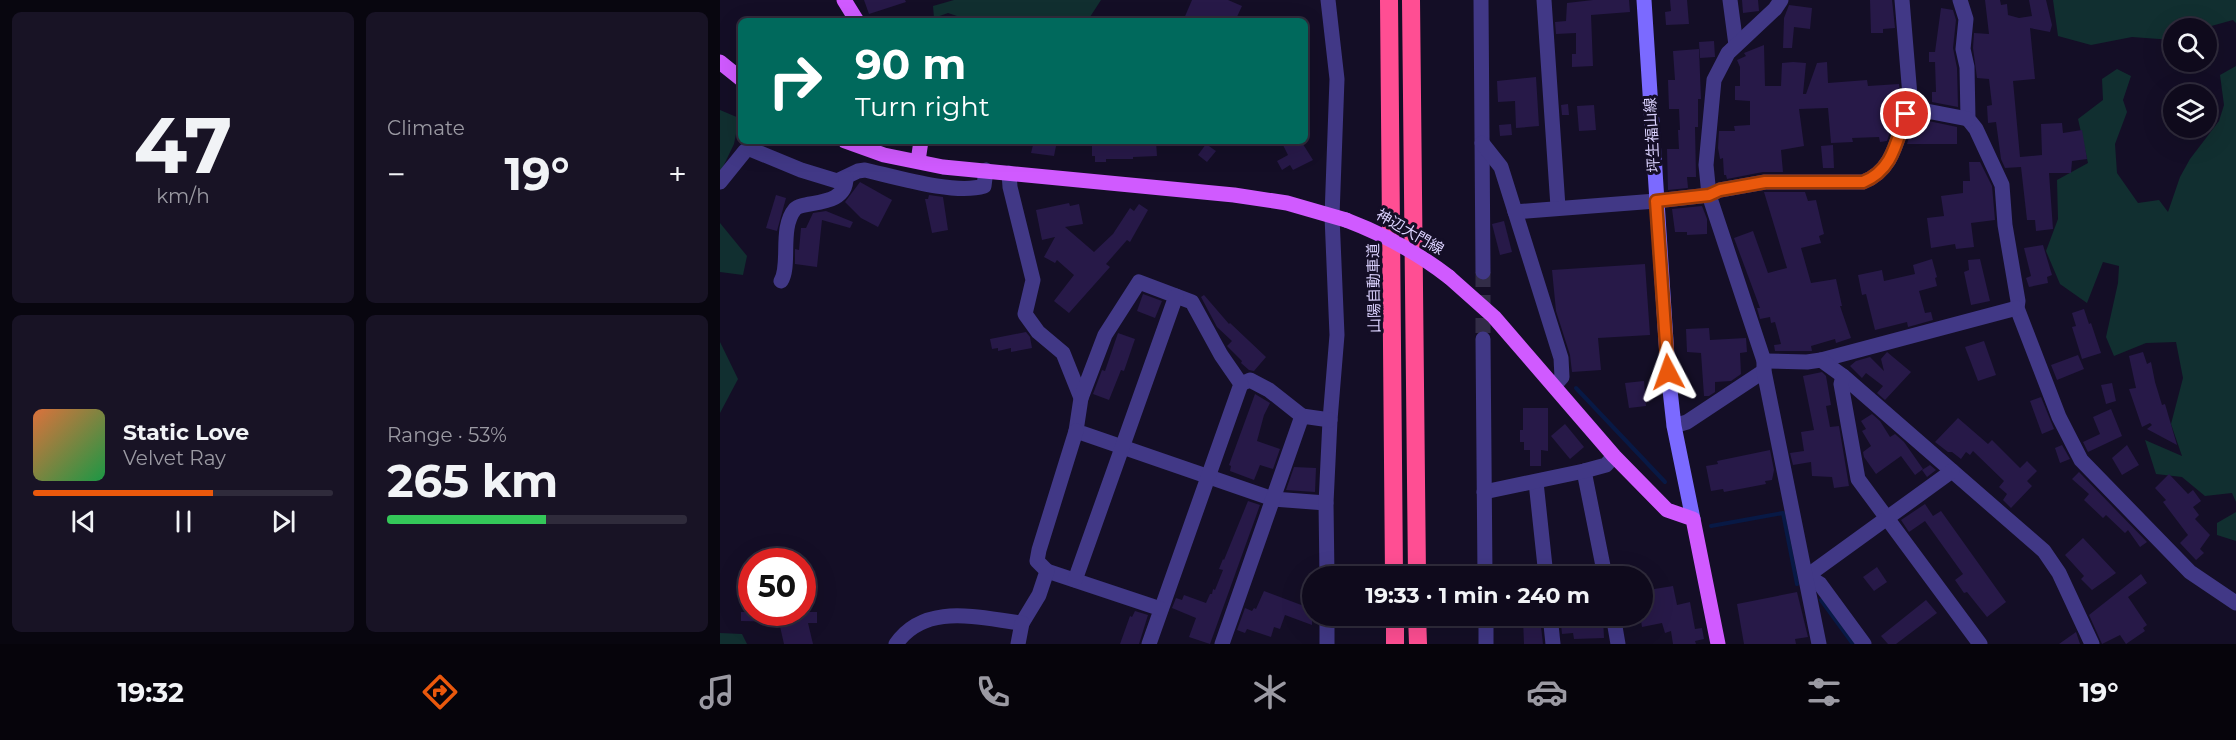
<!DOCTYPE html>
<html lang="en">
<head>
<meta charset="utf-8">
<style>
  body { margin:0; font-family:Montserrat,"Noto Sans JP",sans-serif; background:#181325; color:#f1f3f6; height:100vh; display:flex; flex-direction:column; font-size:22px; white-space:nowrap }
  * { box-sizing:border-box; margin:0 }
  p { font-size:20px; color:#9b9aa3 }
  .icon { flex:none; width:33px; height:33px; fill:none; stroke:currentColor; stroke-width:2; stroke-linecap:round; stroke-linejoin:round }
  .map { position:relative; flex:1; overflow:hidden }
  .panel { display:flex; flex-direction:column; gap:12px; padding:12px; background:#08060f; width:720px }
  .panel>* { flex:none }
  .hud { position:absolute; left:18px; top:18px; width:570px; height:126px; border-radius:9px; box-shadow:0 6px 24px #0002,0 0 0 2px #2f2b3b; background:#00695c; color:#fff; overflow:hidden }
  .fabs { position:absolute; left:1443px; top:18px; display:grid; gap:12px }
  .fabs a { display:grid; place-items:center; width:54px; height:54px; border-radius:50%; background:#0f0a1c; box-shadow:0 6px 24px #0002,0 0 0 2px #2f2b3b; font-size:30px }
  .speed { position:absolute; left:18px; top:548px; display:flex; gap:12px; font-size:30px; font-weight:700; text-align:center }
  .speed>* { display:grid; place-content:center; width:78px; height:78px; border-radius:50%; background:#0f0a1c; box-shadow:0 6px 24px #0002,0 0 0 2px #2f2b3b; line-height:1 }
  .speed .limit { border:9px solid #d22; background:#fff; color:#111 }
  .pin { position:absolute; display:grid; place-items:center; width:51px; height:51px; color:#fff; margin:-26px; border:3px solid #fff; border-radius:50%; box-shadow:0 2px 6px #0007 }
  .me { position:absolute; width:66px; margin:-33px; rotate:356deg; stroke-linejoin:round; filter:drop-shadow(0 0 4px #0008) }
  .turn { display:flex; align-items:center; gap:21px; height:126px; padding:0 18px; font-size:27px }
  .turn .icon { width:78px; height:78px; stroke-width:2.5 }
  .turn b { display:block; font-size:42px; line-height:51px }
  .big { font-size:45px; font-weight:700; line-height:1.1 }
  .panel .widget { flex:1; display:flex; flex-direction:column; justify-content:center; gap:9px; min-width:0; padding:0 21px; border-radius:9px; background:#181325 }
  .panel .dial { align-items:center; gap:0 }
  .dial b { font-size:78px; line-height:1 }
  .song { display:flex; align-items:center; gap:18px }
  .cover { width:72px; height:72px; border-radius:9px; background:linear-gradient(135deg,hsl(20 70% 55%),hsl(140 70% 35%)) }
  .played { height:6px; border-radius:3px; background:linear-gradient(90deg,#ea580c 60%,#2f2b3b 60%) }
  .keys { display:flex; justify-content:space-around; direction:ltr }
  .heat { display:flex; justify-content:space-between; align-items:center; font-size:33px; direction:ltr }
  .charge { height:9px; border-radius:4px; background:linear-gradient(90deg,#34c759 53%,#2f2b3b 0) }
  .panel .tiles { flex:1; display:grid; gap:12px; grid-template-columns:repeat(2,1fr) }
  .trip { position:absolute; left:582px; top:566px; width:351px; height:60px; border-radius:30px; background:#0f0a1c; box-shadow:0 6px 24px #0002,0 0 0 2px #2f2b3b; font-weight:700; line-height:60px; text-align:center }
  .tabs { display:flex; height:96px; justify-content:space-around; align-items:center; background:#06040b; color:#9b9aa3 }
  .tabs .icon { width:42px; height:42px }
  .tabs .current { color:#ea580c }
  .tabs b { font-size:27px; color:#f1f3f6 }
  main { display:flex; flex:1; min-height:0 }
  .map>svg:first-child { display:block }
  .green { fill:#112f30 }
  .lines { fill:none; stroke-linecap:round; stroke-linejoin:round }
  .stream { stroke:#081945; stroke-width:4 }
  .building { fill:#271948 }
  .tertiary-tunnel { stroke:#322c47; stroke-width:15; stroke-dasharray:15 8; stroke-linecap:butt }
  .minor { stroke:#413886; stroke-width:15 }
  .tertiary { stroke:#413886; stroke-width:15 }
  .secondary { stroke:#7b6aff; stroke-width:15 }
  .primary { stroke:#d05aff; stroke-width:15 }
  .motorway { stroke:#ff4e93; stroke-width:18 }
  .primary-bridge { stroke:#d05aff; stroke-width:15 }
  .route-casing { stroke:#983908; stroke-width:15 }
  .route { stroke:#ea580c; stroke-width:10 }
  .labels { text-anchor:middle; stroke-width:6; stroke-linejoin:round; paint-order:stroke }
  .street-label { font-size:15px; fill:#dcd3ff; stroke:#140e26 }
</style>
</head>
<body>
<main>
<section class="panel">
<div class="tiles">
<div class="widget dial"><b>47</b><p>km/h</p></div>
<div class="widget"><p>Climate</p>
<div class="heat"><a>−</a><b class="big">19°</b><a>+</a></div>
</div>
<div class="widget">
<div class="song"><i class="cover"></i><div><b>Static Love</b><p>Velvet Ray</p></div></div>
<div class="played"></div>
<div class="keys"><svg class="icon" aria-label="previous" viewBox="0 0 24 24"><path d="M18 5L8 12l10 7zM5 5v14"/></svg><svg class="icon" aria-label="pause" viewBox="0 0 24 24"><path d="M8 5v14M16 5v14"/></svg><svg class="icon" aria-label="next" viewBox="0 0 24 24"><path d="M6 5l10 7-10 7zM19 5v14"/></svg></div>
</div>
<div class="widget"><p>Range · 53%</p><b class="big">265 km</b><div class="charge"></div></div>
</div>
</section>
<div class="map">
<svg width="1516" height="644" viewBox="0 0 1516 644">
  <rect width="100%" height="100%" fill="#140e26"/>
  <g class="green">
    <polygon points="234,0 381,0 370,17 370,21 252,21 228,13 214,18 213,6"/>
    <polygon points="1333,0 1516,0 1516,23 1513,20 1484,28 1454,28 1453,40 1412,37 1371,45 1338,36"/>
    <polygon points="1516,66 1516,502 1512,493 1485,496 1462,477 1436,474 1425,440 1462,456 1451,424 1463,378 1456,342 1426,343 1394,356 1386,337 1398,283 1399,266 1383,262 1367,303 1340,284 1326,251 1338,219 1337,180 1368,163 1358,119 1383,100 1382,79 1397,69 1411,76 1403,100 1407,112 1395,144 1397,173 1418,203 1439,200 1448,212 1460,177 1470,159 1499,121 1504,105 1500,75"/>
    <polygon points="0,110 19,118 14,144 0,173"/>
    <polygon points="0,223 27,256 23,275 0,272"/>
    <polygon points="0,342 18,379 0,413"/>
    <polygon points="1516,512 1516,541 1497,535 1497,523"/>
    <polygon points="0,633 22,634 27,644 0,644"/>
  </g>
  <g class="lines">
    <g class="stream">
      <polyline points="856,388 945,482"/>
      <polyline points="991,526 1063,513 1077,584"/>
      <polyline points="1101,600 1133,644"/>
    </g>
  </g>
  <g class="building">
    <polygon points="144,0 185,0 186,2 149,14"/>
    <polygon points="472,0 508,0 522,6 515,21 463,21"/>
    <polygon points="873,0 909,0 910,12 871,15 873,66 852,67 852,54 856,54 856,33 836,34 835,22 846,21 847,3"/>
    <polygon points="950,0 967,0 969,24 946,25 945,12 951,11"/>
    <polygon points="1022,0 1038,0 1039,11 1023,13"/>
    <polygon points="1150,0 1172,0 1175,28 1163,29 1163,33 1151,33"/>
    <polygon points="1265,0 1280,0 1281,5 1287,4 1288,15 1299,18 1312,16 1309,0 1326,0 1332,25 1330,32 1310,28 1315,79 1293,81 1300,157 1322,155 1321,124 1342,123 1343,133 1362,130 1367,159 1352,161 1351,173 1329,173 1333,229 1316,231 1315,220 1307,220 1301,167 1285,168 1281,159 1276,122 1268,123 1267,106 1272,105 1269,79 1257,78 1253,48 1254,33 1269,34"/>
    <polygon points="1069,5 1092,8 1090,29 1074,27 1072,48 1063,48 1064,18"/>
    <polygon points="1221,8 1233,10 1236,20 1233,48 1237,68 1238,107 1212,102 1212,92 1216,92 1215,62 1209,62 1209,52 1215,52"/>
    <polygon points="994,41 995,57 980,58 979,42"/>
    <polygon points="1044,45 1045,86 1061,86 1062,63 1073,62 1086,63 1083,94 1086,94 1097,63 1107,62 1108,83 1147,80 1148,86 1179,84 1181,103 1178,103 1178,108 1167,141 1160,142 1159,137 1132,138 1133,142 1111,143 1108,108 1079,109 1084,146 1061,150 1063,172 1043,172 1007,179 1006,175 1004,175 1003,158 1000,159 998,148 999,131 1015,131 1014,126 1030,125 1030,101 1015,100 1015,86 1020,86 1020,67 1017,60 1026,56 1024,53"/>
    <polygon points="979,49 981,99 978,99 978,127 975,127 976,177 967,177 968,188 948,190 947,149 959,149 958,130 960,130 959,109 949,109 948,80 955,80 953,51"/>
    <polygon points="816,77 819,126 796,128 795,101 778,102 777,81"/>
    <polygon points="848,104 849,115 842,115 841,105"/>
    <polygon points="874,105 876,130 859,131 857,106"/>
    <polygon points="1199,119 1237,127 1237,144 1187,144 1193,124 1199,124"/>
    <polygon points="791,124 792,135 780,136 779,125"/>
    <polygon points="314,141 337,141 334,156 311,153"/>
    <polygon points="372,141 436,141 437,156 413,157 413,159 386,159 386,162 375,162 375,156 372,156"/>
    <polygon points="561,141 581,141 593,160 573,170 570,165 562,170 557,161 568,155"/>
    <polygon points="486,144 496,151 487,162 478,155"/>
    <polygon points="1113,145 1114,168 1103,168 1101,146"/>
    <polygon points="1249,162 1260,162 1272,186 1275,220 1251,223 1254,247 1236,249 1235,244 1211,248 1207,218 1224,216 1221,196 1243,193 1243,181 1250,181"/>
    <polygon points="140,182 172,200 158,227 141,218 125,202"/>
    <polygon points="1044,192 1085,192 1088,201 1096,200 1104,234 1099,236 1101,243 1081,248 1091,283 1116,279 1122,306 1120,306 1131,338 1116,343 1115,339 1091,346 1092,351 1055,351 1054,345 1061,344 1055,322 1051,323 1050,317 1040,319 1037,308 1040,308 1014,238 1033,231 1048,273 1067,268"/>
    <polygon points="56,195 66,198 57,231 46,228"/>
    <polygon points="209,195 223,197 228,230 212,233 205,199 208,199"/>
    <polygon points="349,203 350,206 359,204 363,224 345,227 374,252 393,234 410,208 414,211 419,204 428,210 410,242 407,240 386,264 390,267 349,313 334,301 354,275 337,260 335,263 324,257 335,237 322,240 316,210"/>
    <polygon points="982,206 987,219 987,234 967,235 967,232 955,232 952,209"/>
    <polygon points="106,211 133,222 130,228 102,220 97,267 75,264 75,249 79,250 81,228 86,228 93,213"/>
    <polygon points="784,221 792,252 780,255 772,224"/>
    <polygon points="1323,245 1332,275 1327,277 1328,283 1309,287 1306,278 1311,276 1304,248"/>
    <polygon points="1212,259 1217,277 1215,278 1217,286 1199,291 1205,313 1211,312 1213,320 1188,327 1187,322 1155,330 1146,294 1142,295 1138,275 1162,270 1164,281 1195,274 1193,265"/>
    <polygon points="1260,259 1270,301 1251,305 1244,272 1249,270 1248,260"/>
    <polygon points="925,264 930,335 878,338 881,370 852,372 850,355 836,311 832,270"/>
    <polygon points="423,294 442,301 435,318 417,311"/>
    <polygon points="484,295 509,324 510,323 546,357 534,371 529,370 521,363 522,361 507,346 512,341 497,327 481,297"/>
    <polygon points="1364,309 1369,324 1371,323 1381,353 1362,359 1352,327 1356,326 1352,313"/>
    <polygon points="989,328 990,340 1026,338 1027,352 1020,353 1021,374 1011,381 995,382 995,392 989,396 984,396 981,353 967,352 966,329"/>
    <polygon points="306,332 310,337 312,348 291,352 291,348 278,351 278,348 272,349 270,339"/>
    <polygon points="398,333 415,339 404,371 401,370 389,400 373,394 382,370 385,371"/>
    <polygon points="1264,341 1276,375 1258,381 1245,347"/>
    <polygon points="1167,352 1191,372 1165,400 1157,393 1163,386 1146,373 1142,378 1130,366 1136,361 1150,357 1164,371 1161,359"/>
    <polygon points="1423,352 1427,364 1431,362 1435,382 1442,405 1445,404 1457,445 1427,429 1432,425 1430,423 1422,427 1409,389 1416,388 1409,356"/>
    <polygon points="1358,355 1364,369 1337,380 1331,365"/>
    <polygon points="1102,372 1106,376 1111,405 1106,406 1110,427 1119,426 1129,486 1114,488 1112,477 1092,476 1091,462 1073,465 1070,453 1084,451 1081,432 1094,430 1083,376"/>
    <polygon points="924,381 926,406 909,408 905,383"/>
    <polygon points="1392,383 1396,401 1386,404 1381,385"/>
    <polygon points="535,394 550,403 544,415 537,441 560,449 553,469 540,465 534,480 510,471 511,466 509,465"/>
    <polygon points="1321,397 1334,429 1322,434 1310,401"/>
    <polygon points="803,408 828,408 828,451 821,450 821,466 810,466 810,450 804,450 804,442 800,442 800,430 803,430"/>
    <polygon points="1391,409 1402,436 1368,452 1363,442 1380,434 1373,417"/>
    <polygon points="1152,414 1160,421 1170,437 1175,434 1184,442 1203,469 1195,475 1181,456 1156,474 1144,457 1143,452 1151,446 1142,431 1146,429 1141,421"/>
    <polygon points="1238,418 1268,444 1272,440 1300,468 1307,461 1317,471 1307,481 1312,486 1291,508 1283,500 1287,494 1279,487 1284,481 1253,451 1250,455 1246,452 1241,459 1232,452 1228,452 1215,442"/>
    <polygon points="845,424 864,447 850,459 831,436"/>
    <polygon points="1342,445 1350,459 1340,463 1335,448"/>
    <polygon points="1407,445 1419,465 1402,475 1392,458"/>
    <polygon points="1050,450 1054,470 1052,480 1045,481 1046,484 1004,492 1003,489 991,491 986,466 998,464 997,461"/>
    <polygon points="1210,465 1216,470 1207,477 1202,470"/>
    <polygon points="574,467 596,468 595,492 566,490"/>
    <polygon points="1359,472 1427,542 1420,547 1408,530 1405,533 1386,515 1383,518 1364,500 1369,494 1352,479"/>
    <polygon points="1449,474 1468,494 1473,490 1481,501 1473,507 1479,515 1475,519 1490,535 1480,549 1484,553 1476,560 1460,543 1468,535 1443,502 1446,500 1435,488"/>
    <polygon points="528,501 540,505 490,644 469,637 476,618 452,608 456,598 462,600 464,595 486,603 490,594 492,594 493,589 495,590 503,570 499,569 503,559 504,560"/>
    <polygon points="1205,504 1213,516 1221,511 1286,602 1267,617 1247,592 1244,593 1235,580 1243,574 1205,521 1189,532 1181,520"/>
    <polygon points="1363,538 1396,573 1372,590 1361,579 1364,576 1345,555"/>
    <polygon points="1157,567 1167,582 1154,591 1143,577"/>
    <polygon points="1421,574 1427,583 1408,597 1427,625 1423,628 1425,631 1406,644 1400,635 1382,644 1369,615"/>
    <polygon points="953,586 957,605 970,602 975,629 982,628 984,639 975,641 976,644 953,644 951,631 945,633 942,623 922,627 920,615 922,615 922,591"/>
    <polygon points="544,591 592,609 592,625 565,615 560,629 554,627 551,637 527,629 525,633 517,630 525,608 532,611 534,608 536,609"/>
    <polygon points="1077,592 1088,637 1075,639 1076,644 1024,644 1017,604"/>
    <polygon points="1206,600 1217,613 1176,644 1168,644 1161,636"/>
    <polygon points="415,611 428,615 419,644 400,644 410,616 412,617"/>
    <polygon points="21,612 97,612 97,623 88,623 93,644 64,644 59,622 21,621"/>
    <polygon points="840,615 862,615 862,619 883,617 884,638 854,639 853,633 842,634"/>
    <polygon points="820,618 823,644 804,644 803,619"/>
    <polygon points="1356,632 1360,644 1339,644"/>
  </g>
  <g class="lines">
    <polyline class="tertiary-tunnel" points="763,272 763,339"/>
    <g class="minor">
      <polyline points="824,0 838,207"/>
      <polyline points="1010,0 1016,45"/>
      <polyline points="1240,0 1246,19 1243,49 1247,67 1248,119 1256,129 1282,185 1285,225 1298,301 1297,308 1339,417 1361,460 1470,572 1516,603"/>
      <polyline points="1191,108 1248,119"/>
      <polyline points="289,173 290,187 313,280 305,314 318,332 343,353 361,398 356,431 553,499 606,503"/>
      <path d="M0 182 25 151 30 149 81 170 117 181 138 171 145 170C176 177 235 195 264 186L266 170"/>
      <path d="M795 212 936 201 989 195 1000 190 1045 182H1143C1173 170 1176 142 1186 114L1191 108 1182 0"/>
      <path d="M61 281C71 265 59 228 75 209 84 200 126 208 126 178"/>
      <polyline points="1101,360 1297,308"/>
      <polyline points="1044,361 1087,362 1101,360 1123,376 1324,551 1339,573 1372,644"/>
      <polyline points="1123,376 1121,384 1138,479 1260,644"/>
      <polyline points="521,384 530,380 549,390 582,416"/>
      <polyline points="361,398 385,335 419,282 472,302 501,355 521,384 429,644"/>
      <polyline points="954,426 967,422 1044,371"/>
      <polyline points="864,471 885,576"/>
      <polyline points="816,482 826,576"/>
      <polyline points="764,492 864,471 886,465 894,456"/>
      <polyline points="327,571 441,609"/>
      <polyline points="607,576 606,503 610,420 617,335 612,216"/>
      <polyline points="355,580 456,296"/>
      <polyline points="607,615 607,644"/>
      <polyline points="830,615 833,644"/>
      <polyline points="893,615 898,644"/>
      <path d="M176 644C205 602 258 618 302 623L319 595 327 571 317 561 319 550 356 431"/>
      <polyline points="298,644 302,623"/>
      <polyline points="502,644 582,416 610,420"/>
      <polyline points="1144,644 1100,584 1087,576 1232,471"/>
    </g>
    <g class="tertiary">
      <polyline points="608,0 617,79 612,216"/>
      <polyline points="761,0 763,272"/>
      <polyline points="1061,0 1055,9 1008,53 994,80 986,165 989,195 1044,361 1044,371 1099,644"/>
      <polyline points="762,143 781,167 841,358 842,377 834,386"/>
      <polyline points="763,339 765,576"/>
      <polyline points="766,615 766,644"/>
    </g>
    <polyline class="secondary" points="924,0 948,372 954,426 973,519"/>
    <g class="primary">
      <polyline points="124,0 137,21"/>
      <polyline points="0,62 21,79"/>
      <polyline points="125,141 164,155 223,167 514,195 567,203 626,220"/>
      <polyline points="198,161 201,141"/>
      <polyline points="729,277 774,317 894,456 947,510 973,519 998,644"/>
    </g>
    <g class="motorway">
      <polyline points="669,0 674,576"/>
      <polyline points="691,0 697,576"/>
      <polyline points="675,615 675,644"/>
      <polyline points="697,615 698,644"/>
    </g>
    <path class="primary-bridge" d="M626 220C663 234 698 253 729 277"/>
  </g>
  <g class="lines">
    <g class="route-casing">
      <path id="route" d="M948 372 936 201 989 195 1000 190 1045 182H1143C1173 170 1176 142 1186 114"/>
    </g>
    <use href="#route" class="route"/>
  </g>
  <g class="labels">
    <g class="street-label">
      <text transform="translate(932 135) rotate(-93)" y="5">坪生福山線</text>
      <text transform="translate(690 232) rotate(30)" y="5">神辺大門線</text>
      <text transform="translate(654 288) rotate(-91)" y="5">山陽自動車道</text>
    </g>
  </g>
</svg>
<div class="fabs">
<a><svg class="icon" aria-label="search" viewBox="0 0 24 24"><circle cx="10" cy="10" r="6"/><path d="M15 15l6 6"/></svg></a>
<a><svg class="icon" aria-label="layers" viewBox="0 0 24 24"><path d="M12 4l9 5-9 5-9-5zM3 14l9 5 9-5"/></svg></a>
</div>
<div class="speed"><div class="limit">50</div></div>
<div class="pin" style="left:1186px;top:114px;background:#d93025"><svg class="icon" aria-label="arrive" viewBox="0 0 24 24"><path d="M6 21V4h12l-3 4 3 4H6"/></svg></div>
<svg class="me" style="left:948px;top:372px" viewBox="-20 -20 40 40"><path d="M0-17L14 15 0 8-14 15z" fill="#ea580c" stroke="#fff" stroke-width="4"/></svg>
<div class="trip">19:33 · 1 min · 240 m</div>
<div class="hud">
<div class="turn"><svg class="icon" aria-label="right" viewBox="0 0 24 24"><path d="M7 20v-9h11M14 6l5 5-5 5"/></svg><div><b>90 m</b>Turn right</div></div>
</div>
</div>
</main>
<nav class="tabs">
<b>19:32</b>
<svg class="icon current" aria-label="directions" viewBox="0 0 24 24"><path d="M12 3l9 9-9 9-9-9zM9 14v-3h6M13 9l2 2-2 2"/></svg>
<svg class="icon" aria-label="music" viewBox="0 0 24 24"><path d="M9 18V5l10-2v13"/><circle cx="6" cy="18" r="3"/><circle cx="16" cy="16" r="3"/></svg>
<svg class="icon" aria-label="phone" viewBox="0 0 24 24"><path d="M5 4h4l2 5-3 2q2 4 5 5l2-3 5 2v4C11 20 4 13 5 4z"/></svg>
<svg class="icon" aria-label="climate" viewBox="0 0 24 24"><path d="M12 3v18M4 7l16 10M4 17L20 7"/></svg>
<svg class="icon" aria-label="car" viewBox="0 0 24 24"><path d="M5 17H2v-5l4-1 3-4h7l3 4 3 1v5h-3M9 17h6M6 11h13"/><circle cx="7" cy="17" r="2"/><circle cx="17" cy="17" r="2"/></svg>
<svg class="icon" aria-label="filters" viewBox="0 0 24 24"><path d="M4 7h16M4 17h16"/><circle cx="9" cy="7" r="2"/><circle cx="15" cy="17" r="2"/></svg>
<b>19°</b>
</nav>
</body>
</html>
